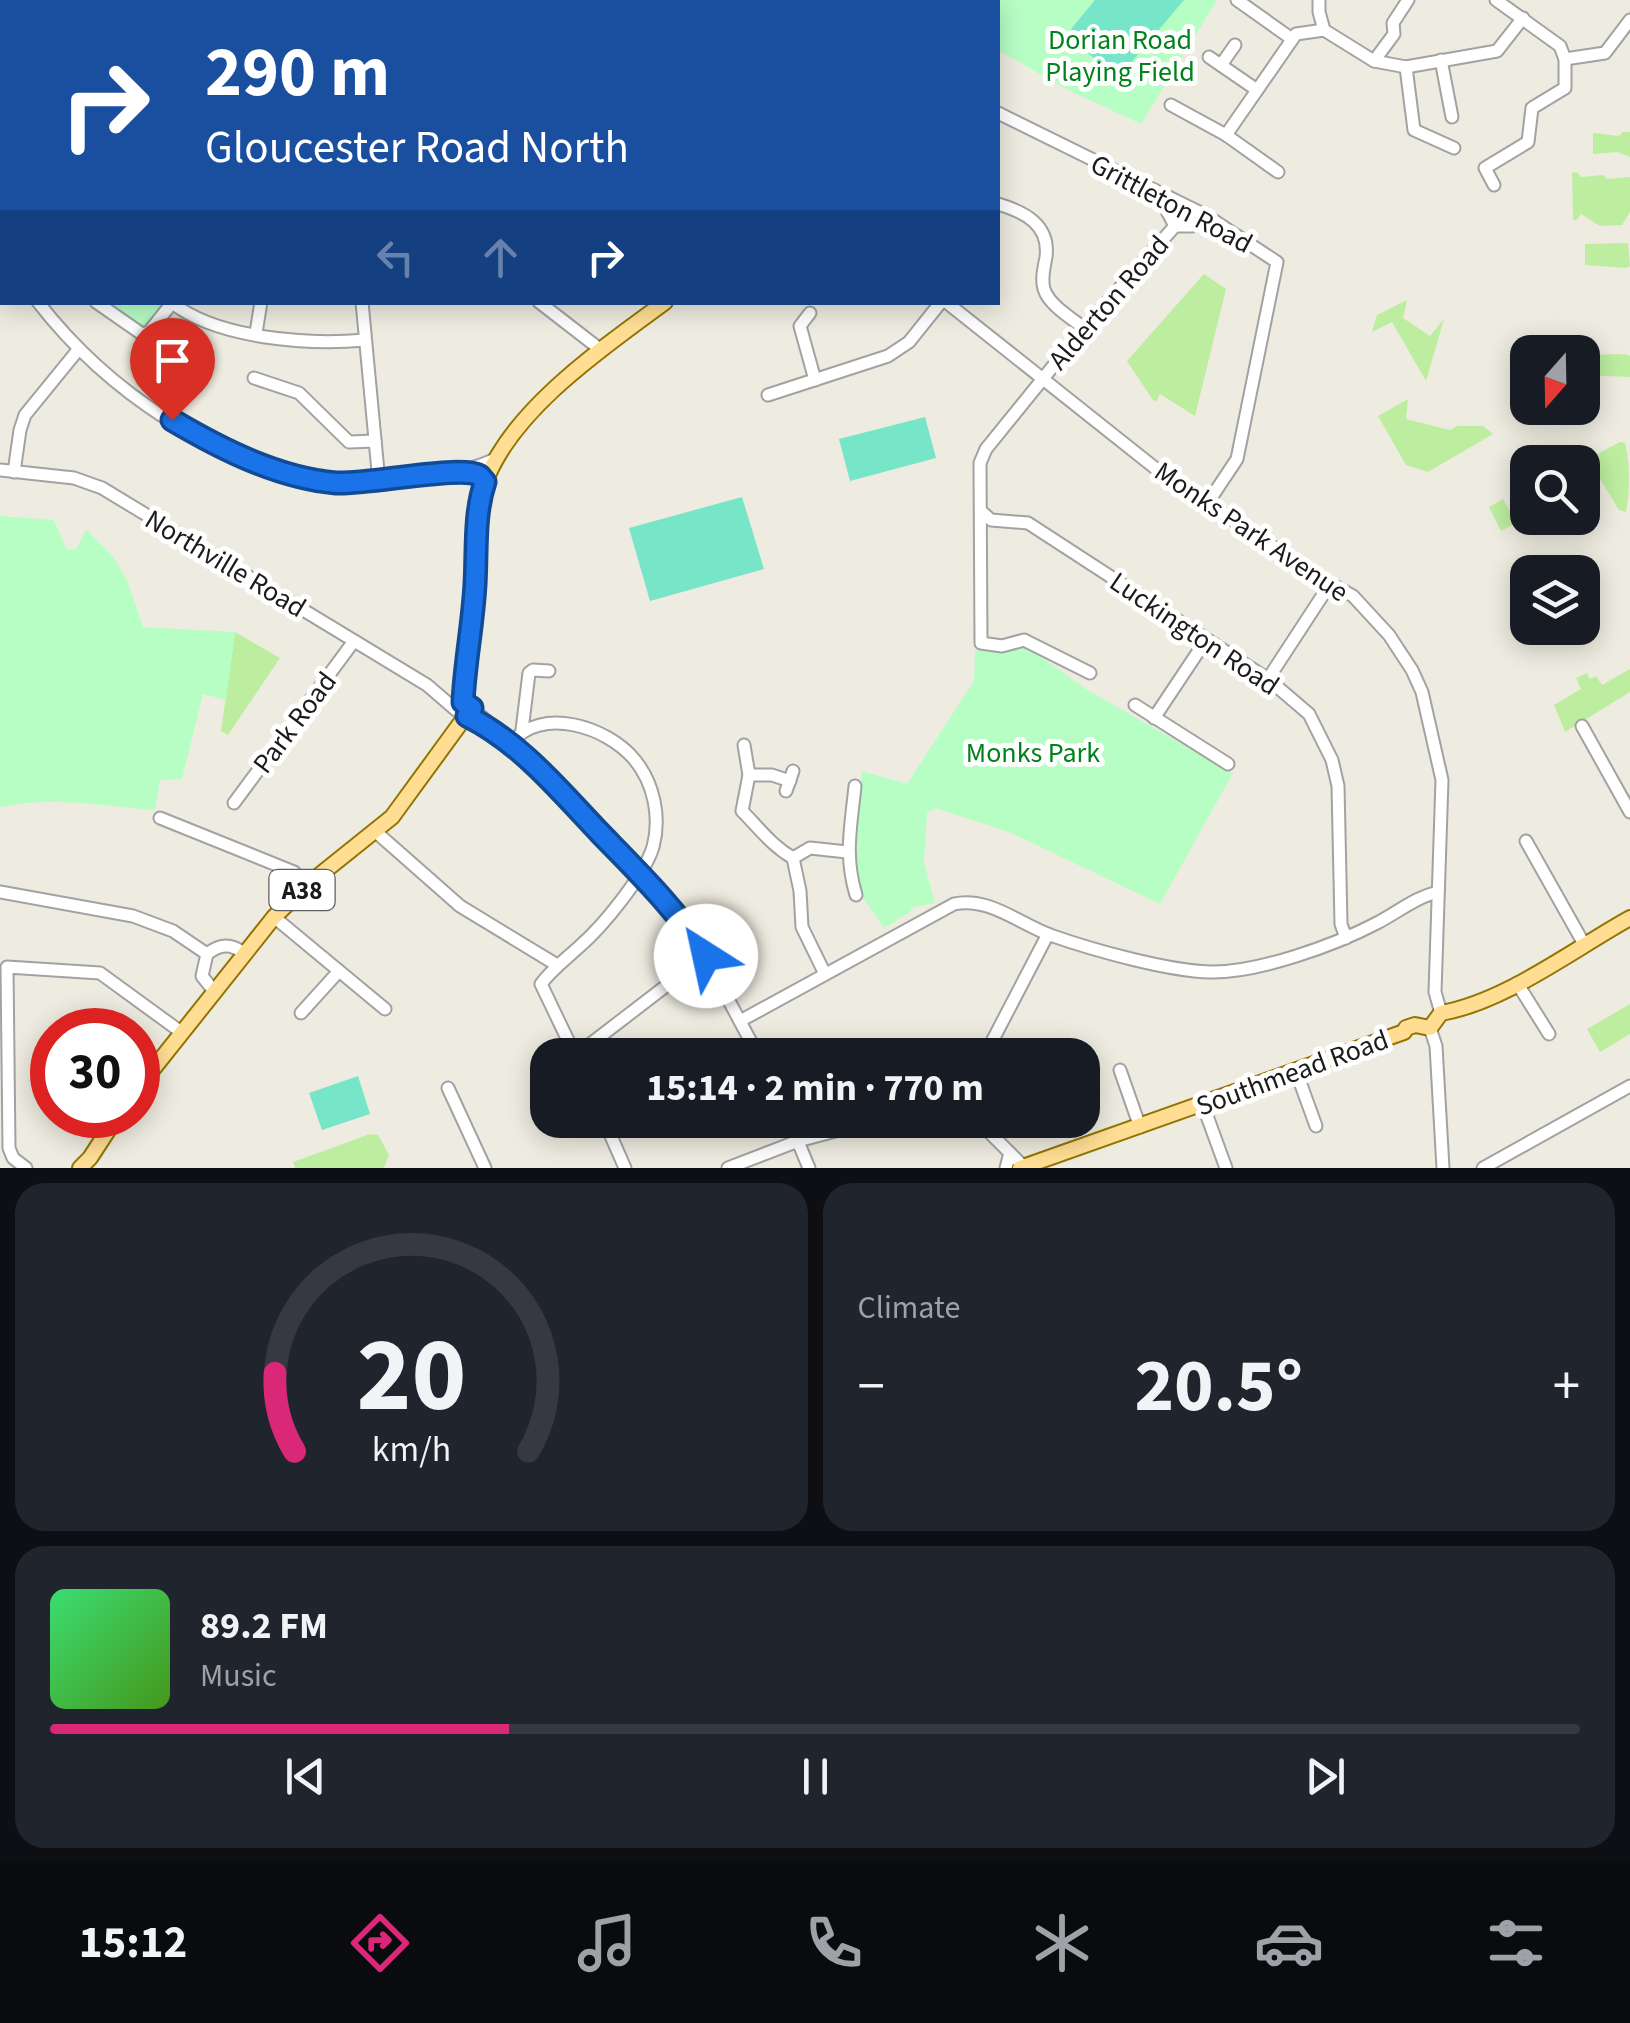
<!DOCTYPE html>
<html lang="en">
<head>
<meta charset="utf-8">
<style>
  body { margin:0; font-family:"Source Sans 3",sans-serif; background:#20242c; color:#f1f3f6; height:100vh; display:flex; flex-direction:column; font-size:38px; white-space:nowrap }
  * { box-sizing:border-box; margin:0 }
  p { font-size:32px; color:#9ea1a6 }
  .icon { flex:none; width:55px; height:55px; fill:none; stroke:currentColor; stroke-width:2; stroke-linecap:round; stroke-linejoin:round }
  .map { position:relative; height:1168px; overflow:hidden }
  .side { display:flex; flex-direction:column; gap:15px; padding:15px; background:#0d0f14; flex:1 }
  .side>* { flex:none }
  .guide { position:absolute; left:0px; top:0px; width:1000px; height:305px; box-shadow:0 5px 25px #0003; background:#1a4fa0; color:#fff; overflow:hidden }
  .needle { width:65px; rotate:200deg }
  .buttons { position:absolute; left:1510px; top:335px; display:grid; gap:20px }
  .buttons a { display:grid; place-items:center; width:90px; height:90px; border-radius:20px; background:#171b24; box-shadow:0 5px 25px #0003; font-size:50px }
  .speed { position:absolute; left:30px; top:1008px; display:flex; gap:20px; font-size:50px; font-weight:700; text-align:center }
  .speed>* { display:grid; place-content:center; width:130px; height:130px; border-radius:50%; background:#171b24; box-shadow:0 5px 25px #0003; line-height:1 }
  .speed .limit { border:15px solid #d22; background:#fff; color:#111 }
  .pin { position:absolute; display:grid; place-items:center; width:85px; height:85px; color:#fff; margin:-102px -42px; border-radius:50% 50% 50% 0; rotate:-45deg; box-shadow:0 0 10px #0007 }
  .pin .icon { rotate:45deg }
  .me { position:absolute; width:110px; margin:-55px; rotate:325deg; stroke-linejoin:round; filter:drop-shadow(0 0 8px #0008) }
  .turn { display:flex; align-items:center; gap:35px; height:210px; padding:0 40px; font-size:45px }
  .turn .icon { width:130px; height:130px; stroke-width:2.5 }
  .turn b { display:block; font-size:70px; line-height:85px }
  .lanes { display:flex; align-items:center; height:95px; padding:0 40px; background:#0003; justify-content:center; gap:50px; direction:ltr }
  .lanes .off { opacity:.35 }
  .big { font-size:75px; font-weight:700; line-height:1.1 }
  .side .tile { flex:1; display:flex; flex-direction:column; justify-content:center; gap:15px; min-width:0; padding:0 35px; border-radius:30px; background:#20242c }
  .side .dial { align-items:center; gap:0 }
  .dial svg { height:260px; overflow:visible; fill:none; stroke:#363941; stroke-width:7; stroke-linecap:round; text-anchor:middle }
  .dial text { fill:#f1f3f6; stroke:none }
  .song { display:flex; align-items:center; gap:30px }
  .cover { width:120px; height:120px; border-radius:15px; background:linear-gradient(135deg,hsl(140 70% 55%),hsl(100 70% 35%)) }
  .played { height:10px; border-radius:5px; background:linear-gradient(90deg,#db2777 30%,#363941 30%) }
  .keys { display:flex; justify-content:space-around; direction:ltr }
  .heat { display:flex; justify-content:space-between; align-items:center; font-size:55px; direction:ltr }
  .side .tiles { flex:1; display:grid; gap:15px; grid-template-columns:1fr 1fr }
  .tile:last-child { grid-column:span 2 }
  .trip { position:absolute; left:530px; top:1038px; width:570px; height:100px; border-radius:30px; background:#171b24; box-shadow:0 5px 25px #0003; font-weight:700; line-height:100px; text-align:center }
  .menu { display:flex; height:160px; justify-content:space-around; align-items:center; background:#090b0e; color:#9ea1a6 }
  .menu .icon { width:70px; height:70px }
  .menu .current { color:#db2777 }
  .menu b { font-size:45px; color:#f1f3f6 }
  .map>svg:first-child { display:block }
  .grass { fill:#bdeea0 }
  .park { fill:#b7fec5 }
  .pitch { fill:#76e5c8 }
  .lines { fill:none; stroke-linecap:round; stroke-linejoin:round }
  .minor-casing { stroke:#a2a2a2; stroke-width:15 }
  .major-casing { stroke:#937400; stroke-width:18 }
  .minor { stroke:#fff; stroke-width:11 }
  .major { stroke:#ffde94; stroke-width:14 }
  .route-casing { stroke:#114b97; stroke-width:25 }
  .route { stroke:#1a73e8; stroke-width:18 }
  .labels { text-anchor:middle; stroke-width:10; stroke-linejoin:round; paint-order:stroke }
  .shield { fill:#fff; stroke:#5f5f5f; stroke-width:2.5 }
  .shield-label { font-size:25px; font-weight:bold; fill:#1b1b1b }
  .park-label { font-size:28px; fill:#02811c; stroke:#fff }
  .street-label { font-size:28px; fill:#1b1b1b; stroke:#fff }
</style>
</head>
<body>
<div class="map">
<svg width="1630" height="1168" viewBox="0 0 1630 1168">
  <rect width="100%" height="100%" fill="#eeebe0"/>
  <g class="grass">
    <polygon points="1623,132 1630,132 1630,157 1618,152 1593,154 1593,133 1619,136"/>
    <polygon points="1577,172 1581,177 1603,175 1607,179 1630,177 1630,212 1622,225 1600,226 1581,214 1576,221 1573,219 1572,173"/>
    <polygon points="1628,243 1630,266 1627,268 1585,265 1585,244"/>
    <polygon points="1204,274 1226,289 1195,416 1160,394 1156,402 1153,400 1127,361"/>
    <polygon points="1407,300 1403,318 1430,336 1444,319 1426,381 1392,322 1372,332 1377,315"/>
    <polygon points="1625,354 1630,356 1630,377 1583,375 1583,355"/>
    <polygon points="1408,399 1406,419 1450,430 1457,426 1483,426 1493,434 1428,472 1406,465 1378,416"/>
    <path d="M1620 442 1625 443C1630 462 1630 493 1626 512L1619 510 1588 459Z"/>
    <polygon points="1503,499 1516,523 1501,531 1489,507"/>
    <polygon points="235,632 280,658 228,735 221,731"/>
    <polygon points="1630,669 1630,692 1565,732 1554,705 1581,689 1576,678 1587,673 1590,679 1596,676 1602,685"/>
    <polygon points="1630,1004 1630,1034 1600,1052 1587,1029"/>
    <polygon points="370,1134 378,1135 389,1155 384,1168 295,1168 293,1162"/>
  </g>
  <g class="park">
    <polygon points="946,0 1217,0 1141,124 1068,90 998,50 998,2 944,2"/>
    <polygon points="104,303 158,303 163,307 143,331"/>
    <path d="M0 516 54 520 67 550 77 548 86 529 114 558 127 580 143 627 235 632 226 700 203 694 182 779 160 780 155 810C99 806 58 796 0 807Z"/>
    <polygon points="1024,645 1089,691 1233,773 1160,904 1009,832 935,808 927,813 924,862 935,903 913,907 910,912 884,928 861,895 853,866 862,771 907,784 974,681 975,650 995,652"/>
  </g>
  <g class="pitch">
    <polygon points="1095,0 1184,0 1118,78 1066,35"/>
    <polygon points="925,417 936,458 850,481 839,439"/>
    <polygon points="742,497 764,569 650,601 629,528"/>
    <polygon points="358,1076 370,1114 322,1130 309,1093"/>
  </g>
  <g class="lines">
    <g class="minor-casing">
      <g id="minor">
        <polyline points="340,0 340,2"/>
        <polyline points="442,0 445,2"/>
        <polyline points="570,0 573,2"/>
        <polyline points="686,0 689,2"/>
        <polyline points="795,0 798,2"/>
        <polyline points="903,0 907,2"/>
        <polyline points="1237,0 1292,39"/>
        <polyline points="1319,0 1319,12 1324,30"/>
        <polyline points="14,2 15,0"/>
        <polyline points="125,2 127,0"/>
        <polyline points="251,2 254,0"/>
        <polyline points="514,2 516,0"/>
        <polyline points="627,2 629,0"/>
        <polyline points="832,2 833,0"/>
        <polyline points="1209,57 1257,90"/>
        <polyline points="1565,59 1605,53 1630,20"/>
        <polyline points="1441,60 1452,117"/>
        <polyline points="1374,61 1394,34 1393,23 1408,0"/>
        <polyline points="1221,65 1235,45"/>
        <polyline points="1406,67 1414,130 1454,148"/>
        <polyline points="1171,105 1226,135 1278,172"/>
        <polyline points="998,113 1207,216 1277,262 1237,459 1207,504"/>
        <polyline points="1226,135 1296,34 1324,30 1374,61 1406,67 1497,51 1523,18"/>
        <polyline points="0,155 2,152"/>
        <polyline points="1494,185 1485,168 1528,142 1532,108 1565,88 1565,59 1560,46 1496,0"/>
        <polyline points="1170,198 1167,211 1175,226 1192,226 1207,216"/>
        <path d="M998 204C1025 212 1050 225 1046 257 1044 268 1041 279 1044 289 1049 305 1071 318 1084 328"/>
        <polyline points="0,255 2,257"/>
        <path d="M38 302C107 391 217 466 330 482 358 486 386 481 413 478 441 474 469 472 495 459"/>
        <polyline points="96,302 142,334 149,332 172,303"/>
        <path d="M171 302C217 339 308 345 365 340"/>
        <polyline points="362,302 379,482"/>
        <polyline points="539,302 601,350"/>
        <polyline points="946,302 1155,468 1317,576 1353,596 1389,635 1412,670 1422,692 1442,780 1435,992 1441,1013"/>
        <polyline points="810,313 800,326 815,380"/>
        <polyline points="256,333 261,302"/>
        <polyline points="254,378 299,393 349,442 375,441"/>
        <polyline points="768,395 888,356 909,342 941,302"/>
        <polyline points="0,470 74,478 102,488 427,685 456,710"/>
        <polyline points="14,472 20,430 25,415 78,350"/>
        <polyline points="981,511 991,520 1028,523 1268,679 1309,714 1332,760 1338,786 1341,924 1346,938"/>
        <polyline points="1090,673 1024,640 1002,646 981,643 980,463 986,449 1084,328 1175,226"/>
        <polyline points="1268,679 1330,584"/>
        <polyline points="1135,705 1228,764"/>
        <polyline points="472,708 530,760 673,910 705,956 758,1055"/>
        <polyline points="1154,718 1206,640"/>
        <polyline points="1582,726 1630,812"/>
        <polyline points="522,730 529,673 533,670 549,671"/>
        <path d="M511 743C541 706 606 726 634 759 654 783 661 817 653 847 644 876 603 926 580 946 566 959 552 969 541 984L575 1055"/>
        <path d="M744 745 749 775 742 811C759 828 772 846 793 858L800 891 802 927 825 974"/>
        <polyline points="749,775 772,775 790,781"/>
        <path d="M855 786C851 827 844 855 856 895"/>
        <polyline points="786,791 793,771"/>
        <polyline points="234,803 354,641"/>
        <polyline points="160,818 294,872 306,886"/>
        <polyline points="376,832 460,906 557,965"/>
        <polyline points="1526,841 1584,944"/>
        <polyline points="793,858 810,848 847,852"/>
        <polyline points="0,892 133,916 173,931 207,954"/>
        <polyline points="274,917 385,1009"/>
        <polyline points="1517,983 1549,1034"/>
        <path d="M213 990 202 976 207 954C220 944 230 943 244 953"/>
        <polyline points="301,1013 339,971"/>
        <path d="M740 1021 954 904C989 896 1021 925 1053 936 1093 950 1168 971 1210 972 1258 973 1335 945 1377 923 1398 912 1416 897 1438 892"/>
        <polyline points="1430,1028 1436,1046 1443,1168"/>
        <polyline points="576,1055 705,956"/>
        <polyline points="731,1055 752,1043"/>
        <polyline points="985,1055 1048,934"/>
        <polyline points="1120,1070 1140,1127"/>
        <polyline points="1296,1071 1316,1126"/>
        <polyline points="448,1088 485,1168"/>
        <polyline points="1203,1105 1226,1168"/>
        <polyline points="604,1120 625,1168"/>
        <polyline points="789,1120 809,1168"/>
        <polyline points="977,1120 1024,1167"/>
        <polyline points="26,1168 13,1158 9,1148 7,967 100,973 181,1032"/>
        <polyline points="728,1168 798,1141 877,1120"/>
        <polyline points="1006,1168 1010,1153"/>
        <polyline points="1483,1168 1630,1086"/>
      </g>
    </g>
    <g class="major-casing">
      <g id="major">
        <polyline points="922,2 924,0"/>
        <path d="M463 702C465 663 472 625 475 586 478 551 473 513 486 480 514 408 604 347 665 302"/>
        <polyline points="138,1088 274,917 306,886 392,817 465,717"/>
        <polyline points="80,1168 90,1158 118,1115"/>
        <path d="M1020 1168 1404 1032 1406 1028 1415 1025 1430 1028 1441 1013C1505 1002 1574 949 1630 918"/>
      </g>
    </g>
    <use href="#minor" class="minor"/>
    <use href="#major" class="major"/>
  </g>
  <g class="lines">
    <g class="route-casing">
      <path id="route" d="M172 420C221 449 278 478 336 483 367 485 463 464 480 476L485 482C474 514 477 550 475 584 473 623 465 662 463 702L472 708 467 716C521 743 559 790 600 833 638 872 677 910 706 956"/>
    </g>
    <use href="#route" class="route"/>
  </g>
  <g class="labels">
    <rect class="shield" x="269.5" y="870" width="65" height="40" rx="8"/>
    <g class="shield-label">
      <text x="302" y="899">A38</text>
    </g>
    <g class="park-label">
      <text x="1120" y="49">Dorian Road<tspan x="1120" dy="32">Playing Field</tspan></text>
      <text x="1033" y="762">Monks Park</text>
    </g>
    <g class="street-label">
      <text transform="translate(1172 203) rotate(28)" y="10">Grittleton Road</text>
      <text transform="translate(1108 302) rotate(-49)" y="10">Alderton Road</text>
      <text transform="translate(1252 531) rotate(34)" y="10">Monks Park Avenue</text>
      <text transform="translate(226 563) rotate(31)" y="10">Northville Road</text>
      <text transform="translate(1195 633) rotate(34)" y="10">Luckington Road</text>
      <text transform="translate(294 722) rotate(-53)" y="10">Park Road</text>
      <text transform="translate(1292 1072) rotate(-20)" y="10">Southmead Road</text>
    </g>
  </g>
</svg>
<div class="buttons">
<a><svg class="needle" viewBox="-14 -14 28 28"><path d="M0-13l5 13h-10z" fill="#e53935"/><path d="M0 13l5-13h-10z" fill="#9ea1a6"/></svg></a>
<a><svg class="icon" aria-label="search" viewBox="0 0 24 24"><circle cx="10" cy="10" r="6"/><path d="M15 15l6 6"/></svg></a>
<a><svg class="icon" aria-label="layers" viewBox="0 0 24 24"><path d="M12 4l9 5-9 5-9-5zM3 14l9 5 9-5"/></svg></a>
</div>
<div class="speed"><div class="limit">30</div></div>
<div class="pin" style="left:172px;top:420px;background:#d93025"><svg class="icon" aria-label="arrive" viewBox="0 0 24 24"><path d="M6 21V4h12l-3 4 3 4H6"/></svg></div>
<svg class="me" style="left:706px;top:956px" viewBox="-20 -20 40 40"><circle r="19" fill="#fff"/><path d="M0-13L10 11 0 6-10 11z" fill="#1a73e8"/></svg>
<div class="trip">15:14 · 2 min · 770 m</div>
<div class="guide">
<div class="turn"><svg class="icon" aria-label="right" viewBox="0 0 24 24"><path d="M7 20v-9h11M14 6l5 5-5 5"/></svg><div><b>290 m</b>Gloucester Road North</div></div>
<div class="lanes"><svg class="icon off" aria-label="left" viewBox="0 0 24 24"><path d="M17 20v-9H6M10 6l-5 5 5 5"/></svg><svg class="icon off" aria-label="ahead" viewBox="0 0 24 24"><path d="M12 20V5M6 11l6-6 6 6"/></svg><svg class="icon" aria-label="right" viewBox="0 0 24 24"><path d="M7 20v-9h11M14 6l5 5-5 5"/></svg></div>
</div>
</div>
<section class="side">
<div class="tiles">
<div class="tile dial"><svg viewBox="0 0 100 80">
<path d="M14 69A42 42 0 1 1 86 69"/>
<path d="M14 69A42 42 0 0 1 8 45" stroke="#db2777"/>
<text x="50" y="56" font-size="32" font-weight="700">20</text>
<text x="50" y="72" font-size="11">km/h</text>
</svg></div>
<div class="tile"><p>Climate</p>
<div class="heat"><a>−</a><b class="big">20.5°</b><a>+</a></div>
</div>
<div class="tile">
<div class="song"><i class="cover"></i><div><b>89.2 FM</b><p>Music</p></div></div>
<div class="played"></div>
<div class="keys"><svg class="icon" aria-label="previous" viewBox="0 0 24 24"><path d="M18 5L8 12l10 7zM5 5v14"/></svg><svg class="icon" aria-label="pause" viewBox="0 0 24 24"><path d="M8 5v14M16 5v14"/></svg><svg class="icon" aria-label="next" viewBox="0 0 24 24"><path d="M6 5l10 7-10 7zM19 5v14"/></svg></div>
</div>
</div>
</section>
<nav class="menu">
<b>15:12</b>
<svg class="icon current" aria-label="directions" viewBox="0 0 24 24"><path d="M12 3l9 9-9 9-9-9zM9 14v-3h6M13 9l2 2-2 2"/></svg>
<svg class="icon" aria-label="music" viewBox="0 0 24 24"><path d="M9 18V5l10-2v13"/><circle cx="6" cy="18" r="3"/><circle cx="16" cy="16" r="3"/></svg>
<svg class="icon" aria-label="phone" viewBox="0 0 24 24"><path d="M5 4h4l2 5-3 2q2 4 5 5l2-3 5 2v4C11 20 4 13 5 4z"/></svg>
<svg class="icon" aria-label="climate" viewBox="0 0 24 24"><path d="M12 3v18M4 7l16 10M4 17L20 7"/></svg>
<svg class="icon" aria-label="car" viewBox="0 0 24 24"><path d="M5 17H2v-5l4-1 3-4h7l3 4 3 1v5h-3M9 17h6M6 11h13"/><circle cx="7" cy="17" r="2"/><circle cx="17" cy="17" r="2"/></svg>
<svg class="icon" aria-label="filters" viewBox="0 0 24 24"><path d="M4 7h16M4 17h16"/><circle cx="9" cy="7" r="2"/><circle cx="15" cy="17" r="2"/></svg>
</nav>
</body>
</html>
